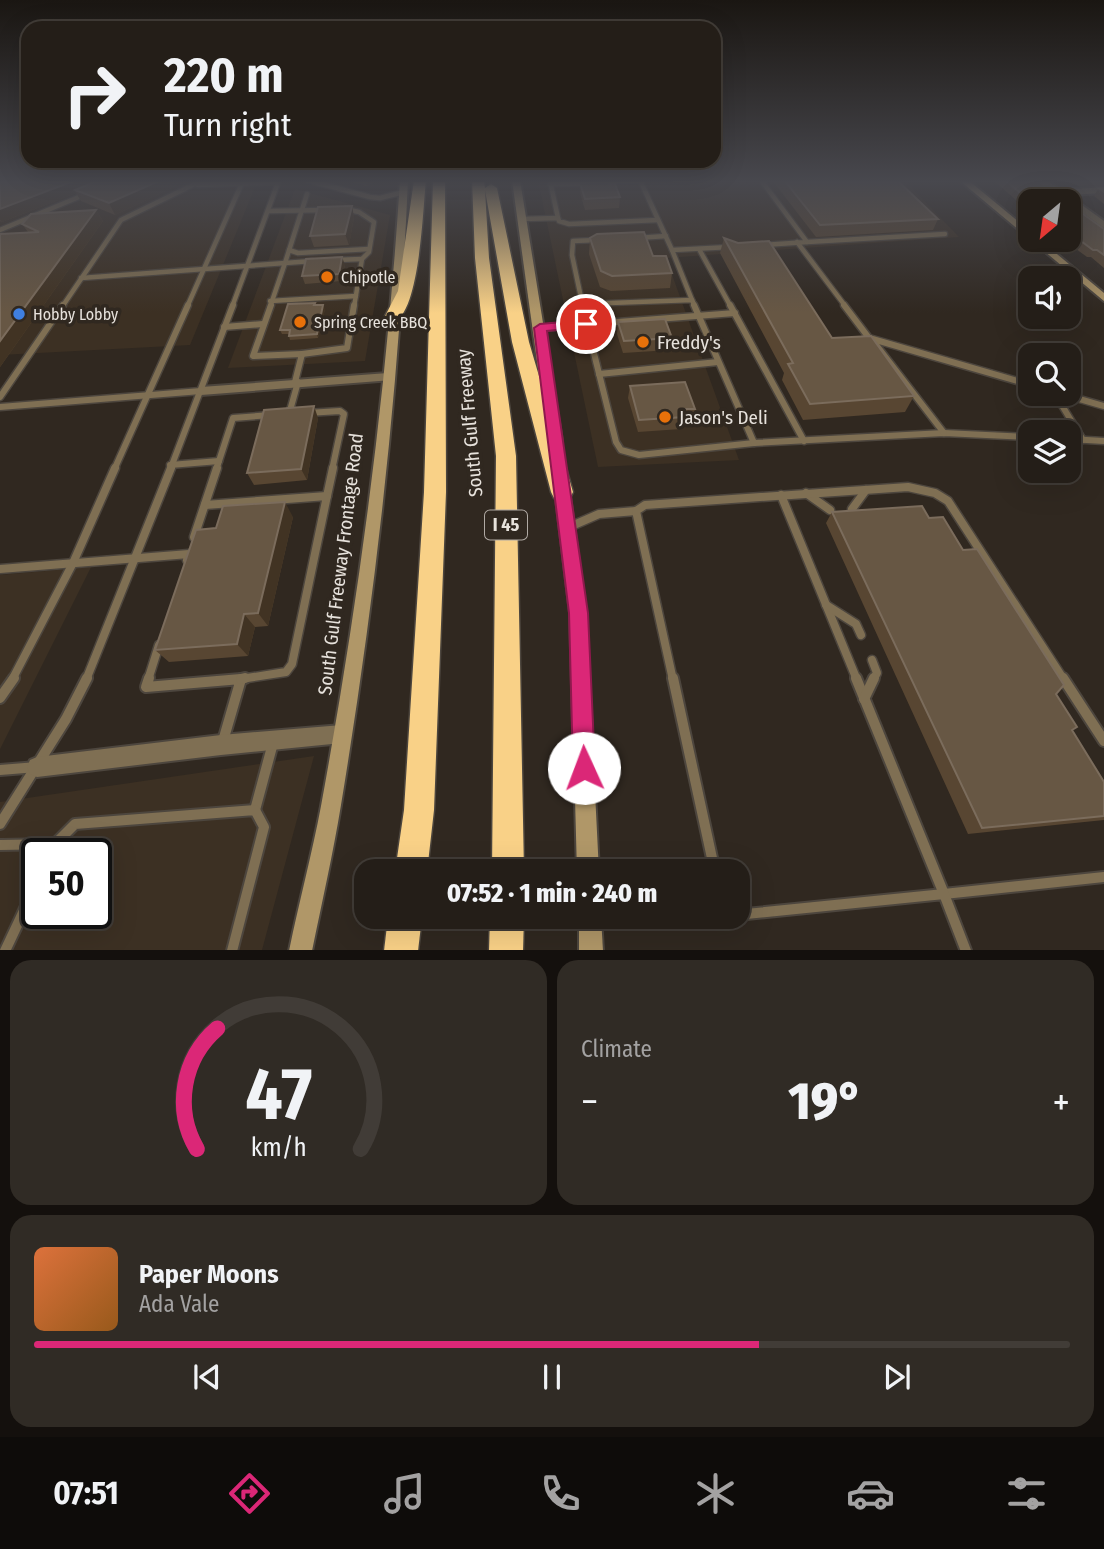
<!DOCTYPE html>
<html lang="en">
<head>
<meta charset="utf-8">
<style>
  body { margin:0; font-family:"Fira Sans Condensed",sans-serif; background:#302b25; color:#f1f3f6; height:100vh; display:flex; flex-direction:column; font-size:26px; white-space:nowrap }
  * { box-sizing:border-box; margin:0 }
  p { font-size:23px; color:#a3a2a2 }
  .icon { flex:none; width:38px; height:38px; fill:none; stroke:currentColor; stroke-width:2; stroke-linecap:round; stroke-linejoin:round }
  .map { position:relative; height:950px; overflow:hidden }
  .details { display:flex; flex-direction:column; gap:10px; padding:10px; background:#14100d; flex:1 }
  .details>* { flex:none }
  .hud { position:absolute; left:21px; top:21px; width:700px; height:147px; border-radius:21px; box-shadow:0 7px 28px #0002,0 0 0 2px #413c37; background:#241e18; color:#f1f3f6; overflow:hidden }
  .needle { width:46px; rotate:209deg }
  .tools { position:absolute; left:1018px; top:189px; display:grid; gap:14px }
  .tools a { display:grid; place-items:center; width:63px; height:63px; border-radius:14px; background:#241e18; box-shadow:0 7px 28px #0002,0 0 0 2px #413c37; font-size:35px }
  .speed { position:absolute; left:21px; top:838px; display:flex; gap:14px; font-size:35px; font-weight:700; text-align:center }
  .speed>* { display:grid; place-content:center; width:91px; height:91px; border-radius:50%; background:#241e18; box-shadow:0 7px 28px #0002,0 0 0 2px #413c37; line-height:1 }
  .speed .limit { border:4px solid #111; border-radius:10px; background:#fff; color:#111 }
  .pin { position:absolute; display:grid; place-items:center; width:60px; height:60px; color:#fff; margin:-30px; border:4px solid #fff; border-radius:50%; box-shadow:0 2px 7px #0007 }
  .me { position:absolute; width:77px; margin:-38px; rotate:358deg; stroke-linejoin:round; filter:drop-shadow(0 0 5px #0008) }
  .turn { display:flex; align-items:center; gap:24px; height:147px; padding:0 28px; font-size:32px }
  .turn .icon { width:91px; height:91px; stroke-width:2.5 }
  .turn b { display:block; font-size:49px; line-height:60px }
  .big { font-size:52px; font-weight:800; line-height:1.1 }
  .details .card { flex:1; display:flex; flex-direction:column; justify-content:center; gap:10px; min-width:0; padding:0 24px; border-radius:21px; background:#302b25 }
  .details .dial { align-items:center; gap:0 }
  .dial svg { height:182px; overflow:visible; fill:none; stroke:#413c37; stroke-width:7; stroke-linecap:round; text-anchor:middle }
  .dial text { fill:#f1f3f6; stroke:none }
  .song { display:flex; align-items:center; gap:21px }
  .cover { width:84px; height:84px; border-radius:10px; background:linear-gradient(135deg,hsl(20 70% 55%),hsl(30 70% 35%)) }
  .played { height:7px; border-radius:4px; background:linear-gradient(90deg,#db2777 70%,#413c37 70%) }
  .keys { display:flex; justify-content:space-around; direction:ltr }
  .heat { display:flex; justify-content:space-between; align-items:center; font-size:38px; direction:ltr }
  .details .tiles { flex:1; display:grid; gap:10px; grid-template-columns:1fr 1fr }
  .card:last-child { grid-column:span 2 }
  .trip { position:absolute; left:354px; top:859px; width:396px; height:70px; border-radius:21px; background:#241e18; box-shadow:0 7px 28px #0002,0 0 0 2px #413c37; font-weight:800; line-height:70px; text-align:center }
  .menu { display:flex; height:112px; justify-content:space-around; align-items:center; background:#0e0c0a; color:#a3a2a2 }
  .menu .icon { width:49px; height:49px }
  .menu .on { color:#db2777 }
  .menu b { font-size:32px; color:#f1f3f6 }
  .map>svg:first-child { display:block }
  .built { fill:#3c3023; fill-rule:evenodd }
  .lines { fill:none; stroke-linecap:round; stroke-linejoin:round }
  .lane-far3-casing { stroke:#4d463e; stroke-width:7 }
  .lane-far2-casing { stroke:#4d463e; stroke-width:9 }
  .lane-far1-casing { stroke:#4d463e; stroke-width:11 }
  .lane-casing { stroke:#4d463e; stroke-width:14 }
  .street-casing { stroke:#4d463e; stroke-width:4 }
  .secondary-casing { stroke:#4d463e; stroke-width:4 }
  .highway-casing { stroke:#4d463e; stroke-width:3 }
  .lane-far3 { stroke:#7f6f53; stroke-width:4.5 }
  .lane-far2 { stroke:#7f6f53; stroke-width:6 }
  .lane-far1 { stroke:#7f6f53; stroke-width:8 }
  .lane { stroke:#7f6f53; stroke-width:10 }
  .street { fill:#7f6f53; fill-rule:evenodd }
  .secondary { fill:#b09768; fill-rule:evenodd }
  .highway { fill:#f9d187; fill-rule:evenodd }
  .wall { fill:#584632 }
  .shaded-wall { fill:#413323 }
  .building { fill:#675744; stroke:#7b6c5c; stroke-width:2 }
  .route { fill:#db2777; stroke:#8e194d; stroke-width:2 }
  .food-dot { fill:#e8710a; stroke:#302820; stroke-width:2.5 }
  .shop-dot { fill:#3f7fe0; stroke:#302820; stroke-width:2.5 }
  .labels { text-anchor:middle; stroke-width:7; stroke-linejoin:round; paint-order:stroke }
  .far-poi-label { font-size:16px; fill:#e7e2dc; stroke:#302820; text-anchor:start }
  .shield { fill:#302820; stroke:#b0aaa4; stroke-width:2 }
  .shield-label { font-size:18px; font-weight:bold; fill:#e7e2dc }
  .poi-label { font-size:19px; fill:#e7e2dc; stroke:#302820; text-anchor:start }
  .street-label { font-size:19px; fill:#e7e2dc; stroke:#302820 }
</style>
</head>
<body>
<div class="map">
<svg width="1104" height="951" viewBox="0 0 1104 951">
  <rect width="100%" height="100%" fill="#302820"/>
  <g class="built">
    <polygon points="0,180 258,180 190,345 0,355"/>
    <polygon points="538,180 904,180 959,237 666,258 739,460 598,467"/>
    <polygon points="295,189 390,215 365,361 228,368"/>
    <polygon points="91,567 0,749 0,575"/>
    <path d="M314 756 262 950H0V802ZM37 854H96V914H37Z"/>
  </g>
  <g class="lines">
    <g class="lane-far3-casing">
      <g id="lane-far3">
        <polyline points="307,180 370,197 380,198 404,192"/>
        <polyline points="640,180 672,250 730,247"/>
        <polyline points="761,180 807,242 763,245"/>
        <polyline points="550,181 558,218"/>
        <polyline points="599,182 640,180"/>
        <polyline points="550,184 587,183"/>
        <polyline points="198,185 278,182"/>
        <polyline points="307,194 285,263 312,261"/>
        <polyline points="345,209 359,212 374,222 369,252 362,259 354,307"/>
        <polyline points="268,211 326,210"/>
        <polyline points="521,219 558,218 559,221 569,224 658,220"/>
        <polyline points="0,230 86,194"/>
        <polyline points="637,238 666,236"/>
        <polyline points="797,242 846,307"/>
        <polyline points="807,242 945,234"/>
        <polyline points="699,249 731,307"/>
        <polyline points="289,250 298,253 369,249"/>
        <polyline points="672,250 692,300"/>
        <polyline points="335,260 362,259"/>
        <polyline points="81,278 285,263 270,307"/>
        <polyline points="270,301 356,296"/>
        <polyline points="582,304 692,300 695,307"/>
        <polyline points="62,307 121,220 203,180"/>
        <polyline points="187,307 242,183"/>
        <polyline points="232,307 279,180"/>
        <polyline points="583,307 572,255 573,241 597,240"/>
      </g>
    </g>
    <g class="lane-far2-casing">
      <g id="lane-far2">
        <polyline points="271,305 253,356 302,354 295,382"/>
        <polyline points="582,305 616,442 621,450 639,455 754,443"/>
        <polyline points="694,305 754,443 944,433 1031,437"/>
        <polyline points="730,305 804,441"/>
        <polyline points="844,305 869,338 1031,385"/>
        <polyline points="224,327 263,324"/>
        <polyline points="540,328 735,313"/>
        <polyline points="877,346 944,433"/>
        <polyline points="302,354 347,348 354,305"/>
        <polyline points="599,374 718,362"/>
        <polyline points="1055,394 1083,440"/>
        <polyline points="1062,394 1104,406"/>
        <polyline points="0,397 63,305"/>
        <polyline points="0,407 201,391"/>
        <polyline points="307,413 340,411 344,414 332,470"/>
        <polyline points="289,414 298,382"/>
        <polyline points="1069,439 1104,441"/>
        <polyline points="219,461 233,418 271,415"/>
        <polyline points="170,465 219,461 216,470"/>
        <polyline points="114,470 188,305"/>
        <polyline points="170,470 233,305"/>
      </g>
    </g>
    <g class="lane-far1-casing">
      <g id="lane-far1">
        <polyline points="806,493 830,510"/>
        <polyline points="781,495 857,680"/>
        <polyline points="327,496 333,468"/>
        <polyline points="205,505 327,496 292,664 286,672 241,679"/>
        <polyline points="852,509 866,490"/>
        <polyline points="567,528 599,514 636,511"/>
        <polyline points="194,537 217,468"/>
        <polyline points="0,569 189,554 187,560"/>
        <polyline points="826,605 856,624 861,635"/>
        <polyline points="872,660 877,673 873,680"/>
        <polyline points="12,680 73,563 115,468"/>
        <polyline points="86,680 171,468"/>
        <polyline points="148,680 159,645"/>
        <polyline points="228,680 241,680"/>
        <polyline points="673,680 636,511 645,505 908,487 935,493 948,501 1064,680"/>
      </g>
    </g>
    <g class="lane-casing">
      <g id="lane">
        <polyline points="149,678 146,687 241,679 223,741"/>
        <polyline points="673,678 715,872"/>
        <polyline points="856,678 944,894 1104,877"/>
        <polyline points="1063,678 1104,741"/>
        <polyline points="241,679 245,678"/>
        <polyline points="0,698 14,678"/>
        <polyline points="864,699 874,678"/>
        <polyline points="0,770 37,767"/>
        <polyline points="255,810 273,743"/>
        <polyline points="0,824 66,719 87,678"/>
        <polyline points="0,845 55,844"/>
        <polyline points="51,854 55,844 75,824 255,810 264,827 232,951"/>
        <polyline points="737,911 746,914 944,894 966,951"/>
        <polyline points="5,951 37,883"/>
      </g>
    </g>
    <g class="street-casing">
      <g id="street">
        <polygon points="1037,180 1046,180 1061,190 1104,187 1104,193 1068,195 1104,221 1104,228"/>
        <polygon points="388,373 394,377 392,380 201,395 195,391 201,387"/>
        <polygon points="342,725 349,727 351,734 349,741 342,743 221,755 37,777 30,774 27,767 30,760 37,757 221,735"/>
      </g>
    </g>
    <g class="secondary-casing">
      <g id="secondary">
        <path d="M400 180H408C399 389 375 599 341 805 333 854 322 902 312 951H289C299 902 312 854 321 806 359 599 387 389 400 180Z"/>
        <polygon points="512,180 520,180 562,441 555,446 548,441"/>
        <polygon points="959,180 968,180 1031,232 1031,240 1040,240 1104,293 1104,301"/>
        <polygon points="561,477 566,478 568,482 586,613 599,872 577,872 570,613 554,482 556,478"/>
        <polygon points="579,917 601,917 603,951 579,951"/>
      </g>
    </g>
    <g class="highway-casing">
      <g id="highway">
        <path d="M414 180H426C423 207 420 316 392 323L384 318 398 291Z"/>
        <polygon points="433,180 445,180 446,492 434,810 427,872 395,872 404,810 424,492"/>
        <polygon points="472,180 484,180 485,188 491,184 497,188 529,342 573,492 570,498 562,500 554,498 551,492 512,342 485,190 489,258 516,456 524,872 492,872 496,456 475,258"/>
        <polygon points="388,917 422,917 418,951 384,951"/>
        <polygon points="490,917 524,917 523,951 489,951"/>
      </g>
    </g>
    <use href="#lane-far3" class="lane-far3"/>
    <use href="#lane-far2" class="lane-far2"/>
    <use href="#lane-far1" class="lane-far1"/>
    <use href="#lane" class="lane"/>
    <use href="#street" class="street"/>
    <use href="#secondary" class="secondary"/>
    <use href="#highway" class="highway"/>
  </g>
  <g class="wall">
    <polygon points="0,180 168,180 172,188 115,215 81,201 76,193 2,222 0,221"/>
    <polygon points="345,180 377,180 367,186"/>
    <polygon points="772,180 897,180 938,219 933,230 816,237"/>
    <polygon points="993,180 1037,180 1031,201 1031,213"/>
    <polygon points="1070,180 1104,180 1104,185 1079,186"/>
    <polygon points="580,183 609,184 620,197 619,208 585,210 580,193"/>
    <polygon points="1098,189 1104,193 1104,204 1094,196"/>
    <polygon points="1069,204 1104,229 1104,268 1091,257 1087,257 1064,240 1069,240"/>
    <polygon points="352,206 354,217 349,245 314,247 310,236"/>
    <polygon points="96,210 103,221 0,367 0,234 28,232 22,224"/>
    <polygon points="590,238 653,256 672,273 670,288 611,291 600,287 589,254"/>
    <polygon points="724,238 832,338 914,396 905,412 803,420 782,380 784,373 720,253"/>
    <polygon points="345,265 341,281 305,284 302,276"/>
    <polygon points="315,303 316,305 325,309 318,338 290,340 289,336 289,334 282,334 280,330"/>
    <polygon points="618,322 672,338 670,350 623,353 617,334"/>
    <polygon points="630,386 695,409 692,420 683,421 681,429 638,432 628,398"/>
    <polygon points="318,418 307,480 254,485 247,473"/>
    <polygon points="832,512 929,518 1056,694 1072,730 1104,782 1104,820 968,834 826,523"/>
    <polygon points="293,517 268,626 255,627 248,656 169,662 155,650 216,528"/>
  </g>
  <g class="shaded-wall">
    <polygon points="76,180 111,180 75,190 76,193 2,222 0,220 0,209"/>
    <polygon points="161,180 168,180 172,188 115,215 109,203"/>
    <polygon points="366,180 377,180 367,186"/>
    <polygon points="352,206 354,217 349,245 345,234"/>
    <polygon points="96,210 103,221 0,367 0,341"/>
    <polygon points="342,257 345,265 341,281 339,274"/>
    <polygon points="323,305 325,309 318,338 317,334"/>
    <polygon points="314,406 318,418 307,480 301,469"/>
    <polygon points="285,502 293,517 268,626 258,613"/>
    <polygon points="244,614 255,627 248,656 237,644"/>
  </g>
  <g class="building">
    <polygon points="0,180 76,180 0,209"/>
    <polygon points="99,180 161,180 109,203 75,190"/>
    <polygon points="784,180 897,180 938,219 820,225"/>
    <polygon points="1005,180 1037,180 1066,201 1031,202"/>
    <polygon points="608,181 609,184 615,184 620,197 585,199 580,183"/>
    <polygon points="1069,204 1104,229 1104,255 1097,250 1093,250 1069,232"/>
    <polygon points="352,206 345,234 310,236 318,207"/>
    <polygon points="96,210 0,341 0,234 39,232 22,224 31,214"/>
    <polygon points="644,232 653,256 666,256 672,273 612,276 601,271 590,238 597,234"/>
    <polygon points="724,238 738,243 769,241 832,338 871,336 914,396 810,404 788,364 793,363"/>
    <polygon points="342,257 339,274 302,276 306,259"/>
    <polygon points="315,303 314,305 323,305 317,334 289,336 290,330 280,330 288,304"/>
    <polygon points="665,319 672,338 624,341 618,322"/>
    <polygon points="685,382 695,409 681,409 684,417 639,420 630,386"/>
    <polygon points="314,406 301,469 247,473 264,410"/>
    <polygon points="285,502 258,613 244,614 237,644 155,650 196,530 216,528 223,506"/>
    <polygon points="922,506 929,518 943,517 963,550 977,549 1064,685 1056,694 1077,727 1072,730 1104,782 1104,816 982,828 832,512"/>
  </g>
  <linearGradient id="sky" x2="0" y2="1"><stop stop-color="#1a1612"/><stop offset="0.58" stop-color="#48484e"/><stop offset="1" stop-color="#48484e" stop-opacity="0"/></linearGradient>
  <rect width="1104" height="313" fill="url(#sky)"/>
  <polygon class="route" points="586,320 592,324 591,327 547,331 588,613 595,768 592,776 584,779 576,776 573,768 569,613 534,328 540,324"/>
  <g class="food-dot">
    <circle cx="327" cy="277" r="7"/>
    <circle cx="300" cy="322" r="7"/>
    <circle cx="643" cy="342" r="7"/>
    <circle cx="665" cy="417" r="7"/>
  </g>
  <circle class="shop-dot" cx="19" cy="314" r="7"/>
  <g class="labels">
    <g class="far-poi-label">
      <text x="341" y="283">Chipotle</text>
      <text x="33" y="320">Hobby Lobby</text>
      <text x="314" y="328">Spring Creek BBQ</text>
    </g>
    <rect class="shield" x="485" y="510.5" width="42" height="29" rx="5"/>
    <g class="shield-label">
      <text x="506" y="531">I 45</text>
    </g>
    <g class="poi-label">
      <text x="657" y="349">Freddy's</text>
      <text x="679" y="424">Jason's Deli</text>
    </g>
    <g class="street-label">
      <text transform="translate(469 423) rotate(-95)" y="7">South Gulf Freeway</text>
      <text transform="translate(340 564) rotate(-83)" y="7">South Gulf Freeway Frontage Road</text>
    </g>
  </g>
</svg>
<div class="tools">
<a><svg class="needle" viewBox="-14 -14 28 28"><path d="M0-13l5 13h-10z" fill="#e53935"/><path d="M0 13l5-13h-10z" fill="#a3a2a2"/></svg></a>
<a><svg class="icon" aria-label="sound" viewBox="0 0 24 24"><path d="M4 9h4l5-4v14l-5-4H4zM17 9q2 3 0 6"/></svg></a>
<a><svg class="icon" aria-label="search" viewBox="0 0 24 24"><circle cx="10" cy="10" r="6"/><path d="M15 15l6 6"/></svg></a>
<a><svg class="icon" aria-label="layers" viewBox="0 0 24 24"><path d="M12 4l9 5-9 5-9-5zM3 14l9 5 9-5"/></svg></a>
</div>
<div class="speed"><div class="limit">50</div></div>
<div class="pin" style="left:586px;top:324px;background:#d93025"><svg class="icon" aria-label="arrive" viewBox="0 0 24 24"><path d="M6 21V4h12l-3 4 3 4H6"/></svg></div>
<svg class="me" style="left:584px;top:768px" viewBox="-20 -20 40 40"><circle r="19" fill="#fff"/><path d="M0-13L10 11 0 6-10 11z" fill="#db2777"/></svg>
<div class="trip">07:52 · 1 min · 240 m</div>
<div class="hud">
<div class="turn"><svg class="icon" aria-label="right" viewBox="0 0 24 24"><path d="M7 20v-9h11M14 6l5 5-5 5"/></svg><div><b>220 m</b>Turn right</div></div>
</div>
</div>
<section class="details">
<div class="tiles">
<div class="card dial"><svg viewBox="0 0 100 80">
<path d="M14 69A42 42 0 1 1 86 69"/>
<path d="M14 69A42 42 0 0 1 23 16" stroke="#db2777"/>
<text x="50" y="56" font-size="32" font-weight="700">47</text>
<text x="50" y="72" font-size="11">km/h</text>
</svg></div>
<div class="card"><p>Climate</p>
<div class="heat"><a>−</a><b class="big">19°</b><a>+</a></div>
</div>
<div class="card">
<div class="song"><i class="cover"></i><div><b>Paper Moons</b><p>Ada Vale</p></div></div>
<div class="played"></div>
<div class="keys"><svg class="icon" aria-label="previous" viewBox="0 0 24 24"><path d="M18 5L8 12l10 7zM5 5v14"/></svg><svg class="icon" aria-label="pause" viewBox="0 0 24 24"><path d="M8 5v14M16 5v14"/></svg><svg class="icon" aria-label="next" viewBox="0 0 24 24"><path d="M6 5l10 7-10 7zM19 5v14"/></svg></div>
</div>
</div>
</section>
<nav class="menu">
<b>07:51</b>
<svg class="icon on" aria-label="directions" viewBox="0 0 24 24"><path d="M12 3l9 9-9 9-9-9zM9 14v-3h6M13 9l2 2-2 2"/></svg>
<svg class="icon" aria-label="music" viewBox="0 0 24 24"><path d="M9 18V5l10-2v13"/><circle cx="6" cy="18" r="3"/><circle cx="16" cy="16" r="3"/></svg>
<svg class="icon" aria-label="phone" viewBox="0 0 24 24"><path d="M5 4h4l2 5-3 2q2 4 5 5l2-3 5 2v4C11 20 4 13 5 4z"/></svg>
<svg class="icon" aria-label="climate" viewBox="0 0 24 24"><path d="M12 3v18M4 7l16 10M4 17L20 7"/></svg>
<svg class="icon" aria-label="car" viewBox="0 0 24 24"><path d="M5 17H2v-5l4-1 3-4h7l3 4 3 1v5h-3M9 17h6M6 11h13"/><circle cx="7" cy="17" r="2"/><circle cx="17" cy="17" r="2"/></svg>
<svg class="icon" aria-label="filters" viewBox="0 0 24 24"><path d="M4 7h16M4 17h16"/><circle cx="9" cy="7" r="2"/><circle cx="15" cy="17" r="2"/></svg>
</nav>
</body>
</html>
